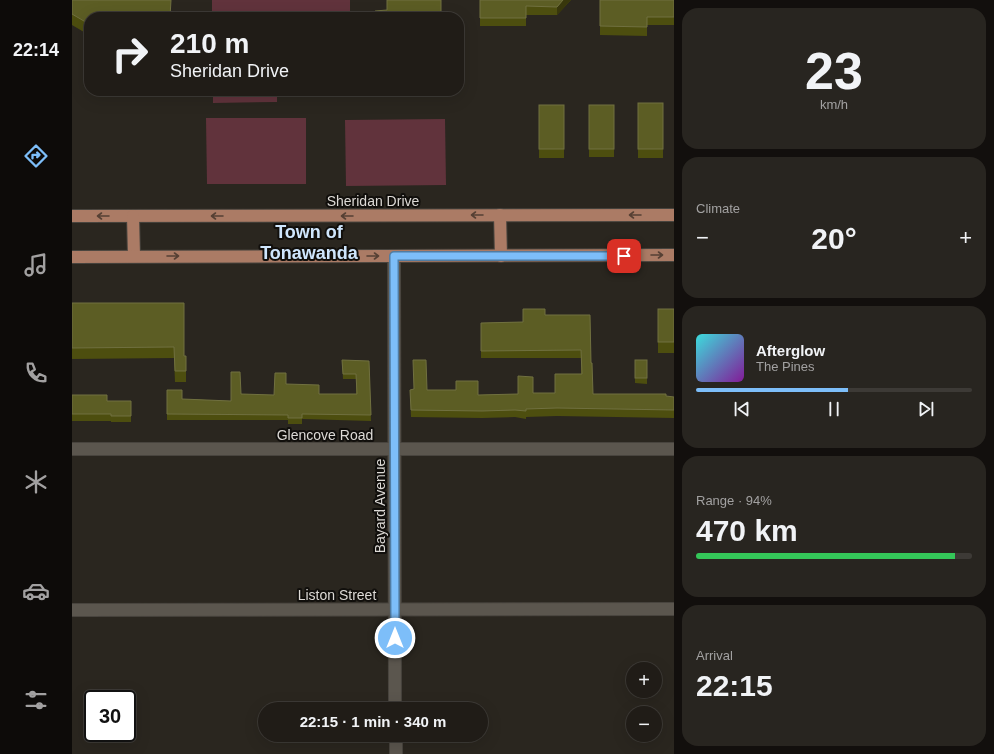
<!DOCTYPE html>
<html lang="en">
<head>
<meta charset="utf-8">
<style>
  body { margin:0; font-family:Arial,sans-serif; background:#282520; color:#f1f3f6; height:100vh; display:flex; flex-direction:column; font-size:15px; white-space:nowrap }
  * { box-sizing:border-box; margin:0 }
  p { font-size:13px; color:#a2a1a1 }
  .icon { flex:none; width:22px; height:22px; fill:none; stroke:currentColor; stroke-width:2; stroke-linecap:round; stroke-linejoin:round }
  .map { position:relative; flex:1; overflow:hidden }
  .drawer { display:flex; flex-direction:column; gap:8px; padding:8px; background:#120f0d; width:320px }
  .drawer>* { flex:none }
  .top-card { position:absolute; left:12px; top:12px; width:380px; height:84px; border-radius:16px; box-shadow:0 4px 16px #0002,0 0 0 1px #3d3a36; background:#201c17; color:#f1f3f6; overflow:hidden }
  .buttons { position:absolute; left:554px; top:662px; display:grid; gap:8px }
  .buttons a { display:grid; place-items:center; width:36px; height:36px; border-radius:50%; background:#201c17; box-shadow:0 4px 16px #0002,0 0 0 1px #3d3a36; font-size:20px }
  .speed { position:absolute; left:12px; top:690px; display:flex; gap:8px; font-size:20px; font-weight:700; text-align:center }
  .speed>* { display:grid; place-content:center; width:52px; height:52px; border-radius:50%; background:#201c17; box-shadow:0 4px 16px #0002,0 0 0 1px #3d3a36; line-height:1 }
  .speed .limit { border:2px solid #111; border-radius:6px; background:#fff; color:#111 }
  .pin { position:absolute; display:grid; place-items:center; width:34px; height:34px; color:#fff; margin:-17px; border-radius:8px; box-shadow:0 2px 6px #0006 }
  .me { position:absolute; width:44px; margin:-22px; rotate:0deg; stroke-linejoin:round; filter:drop-shadow(0 0 3px #0008) }
  .turn { display:flex; align-items:center; gap:14px; height:84px; padding:0 20px; font-size:18px }
  .turn .icon { width:52px; height:52px; stroke-width:2.5 }
  .turn b { display:block; font-size:28px; line-height:34px }
  .big { font-size:30px; font-weight:700; line-height:1.1 }
  .drawer .widget { flex:1; display:flex; flex-direction:column; justify-content:center; gap:6px; min-width:0; padding:0 14px; border-radius:16px; background:#282520 }
  .drawer .dial { align-items:center; gap:0 }
  .dial b { font-size:52px; line-height:1 }
  .song { display:flex; align-items:center; gap:12px }
  .cover { width:48px; height:48px; border-radius:6px; background:linear-gradient(135deg,hsl(180 70% 55%),hsl(290 70% 35%)) }
  .played { height:4px; border-radius:2px; background:linear-gradient(90deg,#7dbef9 55%,#3d3a36 55%) }
  .keys { display:flex; justify-content:space-around; direction:ltr }
  .heat { display:flex; justify-content:space-between; align-items:center; font-size:22px; direction:ltr }
  .charge { height:6px; border-radius:3px; background:linear-gradient(90deg,#34c759 94%,#3d3a36 0) }
  .trip { position:absolute; left:186px; top:702px; width:230px; height:40px; border-radius:20px; background:#201c17; box-shadow:0 4px 16px #0002,0 0 0 1px #3d3a36; font-weight:700; line-height:40px; text-align:center }
  main { display:flex; flex:1; min-height:0 }
  .menu { display:flex; flex-direction:column; width:72px; justify-content:space-around; align-items:center; background:#0d0b09; color:#a2a1a1 }
  .menu .icon { width:28px; height:28px }
  .menu .active { color:#7dbef9 }
  .menu b { font-size:18px; color:#f1f3f6 }
  .map>svg:first-child { display:block }
  .green { fill:#61333c }
  .lines { fill:none; stroke-linecap:round; stroke-linejoin:round }
  .street-casing { stroke:#48443e; stroke-width:14 }
  .primary-casing { stroke:#48443e; stroke-width:14 }
  .street { stroke:#5b564e; stroke-width:12 }
  .primary { stroke:#ab7b65; stroke-width:12 }
  .wall { fill:#4d4e0f }
  .shaded-wall { fill:#38370c }
  .building { fill:#5c5d24; stroke:#707040 }
  .oneway { stroke:#564034 }
  .route-casing { stroke:#517ca2; stroke-width:10 }
  .route { stroke:#7dbef9; stroke-width:7 }
  .labels { text-anchor:middle; stroke-width:4; stroke-linejoin:round; paint-order:stroke }
  .street-label { font-size:14px; fill:#dddad6; stroke:#110f0c }
  .district-label { font-size:18px; font-weight:bold; fill:#cfe6fd; stroke:#110f0c }
</style>
</head>
<body>
<main>
<nav class="menu">
<b>22:14</b>
<svg class="icon active" aria-label="directions" viewBox="0 0 24 24"><path d="M12 3l9 9-9 9-9-9zM9 14v-3h6M13 9l2 2-2 2"/></svg>
<svg class="icon" aria-label="music" viewBox="0 0 24 24"><path d="M9 18V5l10-2v13"/><circle cx="6" cy="18" r="3"/><circle cx="16" cy="16" r="3"/></svg>
<svg class="icon" aria-label="phone" viewBox="0 0 24 24"><path d="M5 4h4l2 5-3 2q2 4 5 5l2-3 5 2v4C11 20 4 13 5 4z"/></svg>
<svg class="icon" aria-label="climate" viewBox="0 0 24 24"><path d="M12 3v18M4 7l16 10M4 17L20 7"/></svg>
<svg class="icon" aria-label="car" viewBox="0 0 24 24"><path d="M5 17H2v-5l4-1 3-4h7l3 4 3 1v5h-3M9 17h6M6 11h13"/><circle cx="7" cy="17" r="2"/><circle cx="17" cy="17" r="2"/></svg>
<svg class="icon" aria-label="filters" viewBox="0 0 24 24"><path d="M4 7h16M4 17h16"/><circle cx="9" cy="7" r="2"/><circle cx="15" cy="17" r="2"/></svg>
</nav>
<div class="map">
<svg width="602" height="754" viewBox="0 0 602 754">
  <rect width="100%" height="100%" fill="#2a261f"/>
  <g class="green">
    <rect x="140" y="0" width="138" height="17"/>
    <polygon points="141,91 205,91 205,102 141,103"/>
    <polygon points="134,118 234,118 234,184 135,184"/>
    <polygon points="373,119 374,185 274,186 273,120"/>
  </g>
  <g class="lines">
    <g class="street-casing">
      <g id="street">
        <polyline points="322,256 323,709"/>
        <polyline points="0,449 602,449"/>
        <polyline points="0,610 602,609"/>
        <polyline points="324,735 324,754"/>
      </g>
    </g>
    <g class="primary-casing">
      <g id="primary">
        <polyline points="428,215 429,256"/>
        <polyline points="0,216 602,215"/>
        <polyline points="61,216 62,256"/>
        <polyline points="0,257 602,255"/>
      </g>
    </g>
    <use href="#street" class="street"/>
    <use href="#primary" class="primary"/>
  </g>
  <g class="wall">
    <polygon points="0,0 17,17 17,35 0,25"/>
    <polygon points="408,0 499,0 485,15 454,15 454,26 408,26"/>
    <polygon points="528,0 602,0 602,25 575,25 575,36 528,35"/>
    <rect x="566" y="103" width="25" height="55"/>
    <rect x="467" y="105" width="25" height="53"/>
    <rect x="517" y="105" width="25" height="52"/>
    <polygon points="0,303 112,303 112,356 114,356 114,382 103,382 102,358 0,359"/>
    <rect x="586" y="309" width="16" height="44"/>
    <polygon points="473,315 518,315 519,363 521,394 602,397 602,418 485,416 454,417 454,419 443,417 410,418 339,417 338,390 355,390 406,395 483,393 509,374 509,358 409,358 409,323 451,322"/>
    <polygon points="270,360 297,361 299,421 230,419 230,424 216,424 216,420 95,420 95,390 110,399 159,401 169,394 202,395 214,384 247,394 284,394 284,379 271,379"/>
    <polygon points="563,360 575,360 575,384 563,383"/>
    <polygon points="0,395 35,401 59,401 59,422 39,422 39,421 0,421"/>
  </g>
  <polygon class="shaded-wall" points="491,0 499,0 485,15 485,7"/>
  <g class="building">
    <polygon points="0,0 99,0 98,17 17,17 17,24 0,14"/>
    <polygon points="315,0 369,0 369,17 303,17 303,11 315,10"/>
    <polygon points="408,0 491,0 485,7 454,6 454,18 408,18"/>
    <polygon points="528,0 602,0 602,17 575,17 575,27 528,26"/>
    <rect x="566" y="103" width="25" height="46"/>
    <rect x="467" y="105" width="25" height="44"/>
    <rect x="517" y="105" width="25" height="44"/>
    <polygon points="0,303 112,303 112,356 114,356 114,371 103,371 102,347 0,348"/>
    <polygon points="451,309 473,309 473,315 518,315 519,363 520,363 521,394 594,394 594,396 602,397 602,410 485,408 454,409 454,411 443,410 410,411 339,410 338,390 342,389 341,360 354,360 355,390 384,390 384,381 406,381 406,395 446,394 446,376 461,377 461,393 483,393 483,374 510,374 509,350 409,351 409,323 451,322"/>
    <rect x="586" y="309" width="16" height="33"/>
    <polygon points="270,360 297,361 299,415 230,414 230,418 216,418 216,415 95,414 95,390 110,390 110,399 159,401 159,372 168,372 169,394 202,395 203,373 214,373 214,384 247,385 247,394 285,394 284,374 271,374"/>
    <rect x="563" y="360" width="12" height="18"/>
    <polygon points="0,395 35,395 35,401 59,401 59,416 39,416 39,414 0,414"/>
  </g>
  <defs><path id="oneway-shaft" d="M-6 0H5M1.5-3L5.5 0L1.5 3" fill="none" stroke-width="1.6" stroke-linecap="round" stroke-linejoin="round"/></defs>
  <g class="oneway">
    <use href="#oneway-shaft" transform="translate(405 215) rotate(180)"/>
    <use href="#oneway-shaft" transform="translate(563 215) rotate(180)"/>
    <use href="#oneway-shaft" transform="translate(31 216) rotate(180)"/>
    <use href="#oneway-shaft" transform="translate(145 216) rotate(180)"/>
    <use href="#oneway-shaft" transform="translate(275 216) rotate(180)"/>
    <use href="#oneway-shaft" transform="translate(585 255)"/>
    <use href="#oneway-shaft" transform="translate(101 256)"/>
    <use href="#oneway-shaft" transform="translate(301 256)"/>
  </g>
  <g class="lines">
    <g class="route-casing">
      <polyline id="route" points="323,638 322,256 552,256"/>
    </g>
    <use href="#route" class="route"/>
  </g>
  <g class="labels">
    <g class="street-label">
      <text x="301" y="206">Sheridan Drive</text>
      <text x="253" y="440">Glencove Road</text>
      <text transform="translate(308 506) rotate(-90)" y="5">Bayard Avenue</text>
      <text x="265" y="600">Liston Street</text>
    </g>
    <g class="district-label">
      <text x="237" y="238">Town of<tspan x="237" dy="21">Tonawanda</tspan></text>
    </g>
  </g>
</svg>
<div class="buttons">
<a>+</a>
<a>−</a>
</div>
<div class="speed"><div class="limit">30</div></div>
<div class="pin" style="left:552px;top:256px;background:#d93025"><svg class="icon" aria-label="arrive" viewBox="0 0 24 24"><path d="M6 21V4h12l-3 4 3 4H6"/></svg></div>
<svg class="me" style="left:323px;top:638px" viewBox="-20 -20 40 40"><circle r="17" fill="#7dbef9" stroke="#fff" stroke-width="3"/><path d="M0-11L8 9 0 5-8 9z" fill="#fff"/></svg>
<div class="trip">22:15 · 1 min · 340 m</div>
<div class="top-card">
<div class="turn"><svg class="icon" aria-label="right" viewBox="0 0 24 24"><path d="M7 20v-9h11M14 6l5 5-5 5"/></svg><div><b>210 m</b>Sheridan Drive</div></div>
</div>
</div>
<section class="drawer">
<div class="widget dial"><b>23</b><p>km/h</p></div>
<div class="widget"><p>Climate</p>
<div class="heat"><a>−</a><b class="big">20°</b><a>+</a></div>
</div>
<div class="widget">
<div class="song"><i class="cover"></i><div><b>Afterglow</b><p>The Pines</p></div></div>
<div class="played"></div>
<div class="keys"><svg class="icon" aria-label="previous" viewBox="0 0 24 24"><path d="M18 5L8 12l10 7zM5 5v14"/></svg><svg class="icon" aria-label="pause" viewBox="0 0 24 24"><path d="M8 5v14M16 5v14"/></svg><svg class="icon" aria-label="next" viewBox="0 0 24 24"><path d="M6 5l10 7-10 7zM19 5v14"/></svg></div>
</div>
<div class="widget"><p>Range · 94%</p><b class="big">470 km</b><div class="charge"></div></div>
<div class="widget"><p>Arrival</p><b class="big">22:15</b></div>
</section>
</main>
</body>
</html>
